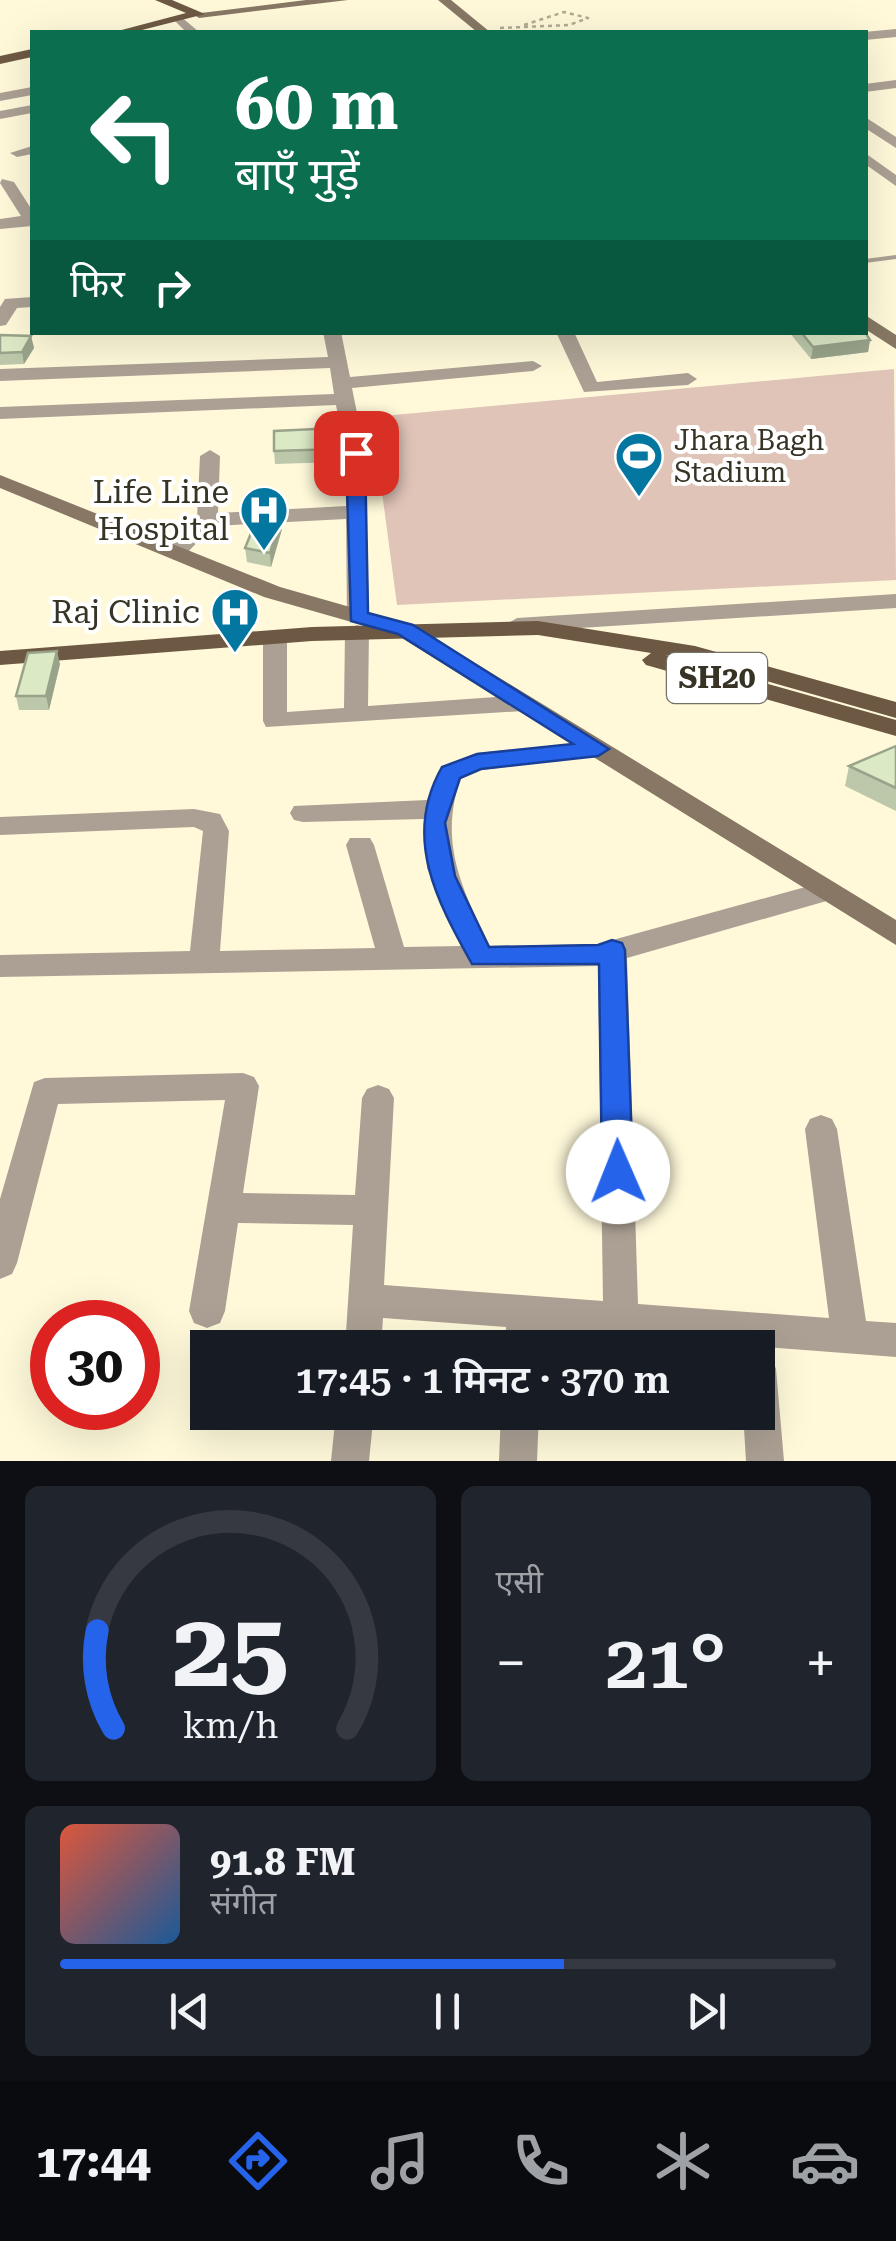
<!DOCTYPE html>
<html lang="hi">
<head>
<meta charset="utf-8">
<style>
  body { margin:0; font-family:"Roboto Serif","Noto Sans Devanagari",serif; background:#20242c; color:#f1f3f6; height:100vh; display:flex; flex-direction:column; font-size:38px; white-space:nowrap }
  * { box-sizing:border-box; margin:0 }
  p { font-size:32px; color:#9ea1a6 }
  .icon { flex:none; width:55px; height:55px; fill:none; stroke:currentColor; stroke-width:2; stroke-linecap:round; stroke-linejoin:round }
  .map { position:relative; height:1461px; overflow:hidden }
  .details { display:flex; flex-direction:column; gap:25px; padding:25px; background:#0d0f14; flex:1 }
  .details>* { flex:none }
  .hud { position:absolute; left:30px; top:30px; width:838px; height:305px; border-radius:0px; box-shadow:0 10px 40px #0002; background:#0b6e4f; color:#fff; overflow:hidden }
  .speed { position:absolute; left:30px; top:1300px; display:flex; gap:20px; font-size:50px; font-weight:700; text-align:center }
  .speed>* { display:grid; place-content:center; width:130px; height:130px; border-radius:50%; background:#171b24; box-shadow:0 10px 40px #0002; line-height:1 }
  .speed .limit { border:15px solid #d22; background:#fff; color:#111 }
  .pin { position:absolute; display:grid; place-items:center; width:85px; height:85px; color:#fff; margin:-42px; border-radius:20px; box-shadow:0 5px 15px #0006 }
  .me { position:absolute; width:110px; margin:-55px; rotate:359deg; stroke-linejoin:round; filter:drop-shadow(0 0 8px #0008) }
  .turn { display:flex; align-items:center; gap:35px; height:210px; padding:0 40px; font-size:45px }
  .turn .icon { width:130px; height:130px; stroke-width:2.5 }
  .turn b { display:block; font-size:70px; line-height:85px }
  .then { display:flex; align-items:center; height:95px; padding:0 40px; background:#0003; gap:20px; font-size:38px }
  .big { font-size:75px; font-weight:600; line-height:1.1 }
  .details .tile { flex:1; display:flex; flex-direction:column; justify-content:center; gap:15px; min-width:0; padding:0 35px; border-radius:15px; background:#20242c }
  .details .dial { align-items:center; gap:0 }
  .dial svg { height:260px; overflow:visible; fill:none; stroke:#363941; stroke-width:7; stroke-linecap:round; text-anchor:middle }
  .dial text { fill:#f1f3f6; stroke:none }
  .song { display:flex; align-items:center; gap:30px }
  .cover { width:120px; height:120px; border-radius:15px; background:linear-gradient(135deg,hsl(10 70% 55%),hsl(210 70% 35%)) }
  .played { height:10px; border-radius:5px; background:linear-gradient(90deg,#2563eb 65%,#363941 65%) }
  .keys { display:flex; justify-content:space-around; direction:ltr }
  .heat { display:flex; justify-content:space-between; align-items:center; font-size:55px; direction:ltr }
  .details .tiles { flex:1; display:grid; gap:25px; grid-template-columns:1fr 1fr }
  .tile:last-child { grid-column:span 2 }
  .trip { position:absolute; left:190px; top:1330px; width:585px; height:100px; border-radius:0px; background:#171b24; box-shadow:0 10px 40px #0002; font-weight:600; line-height:100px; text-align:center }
  .menu { display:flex; height:160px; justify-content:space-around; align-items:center; background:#090b0e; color:#9ea1a6 }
  .menu .icon { width:70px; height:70px }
  .menu .selected { color:#2563eb }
  .menu b { font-size:45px; color:#f1f3f6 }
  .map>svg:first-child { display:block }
  .green { fill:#e0c4b8 }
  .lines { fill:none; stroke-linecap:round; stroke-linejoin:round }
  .path { stroke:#b0ac93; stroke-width:2.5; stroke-dasharray:4 4; stroke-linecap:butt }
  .lane { fill:#aca094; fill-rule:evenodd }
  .street { fill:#aca094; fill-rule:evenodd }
  .secondary { fill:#877764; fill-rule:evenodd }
  .primary { fill:#6d5943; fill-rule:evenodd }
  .wall { fill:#bcc8a9 }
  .shaded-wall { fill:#99a38a }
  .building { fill:#dbe9c5; stroke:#99a38a; stroke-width:2.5 }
  .route { fill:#2563eb; stroke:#184099; stroke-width:2.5 }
  .labels { text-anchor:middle; stroke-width:8; stroke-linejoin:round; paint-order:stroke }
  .far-poi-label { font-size:28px; fill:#373425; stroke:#fff; text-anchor:start }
  .shield { fill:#fff; stroke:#737166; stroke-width:2.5 }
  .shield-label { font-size:30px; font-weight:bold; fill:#373425 }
  .poi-label { font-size:32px; fill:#373425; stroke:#fff; text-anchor:end }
</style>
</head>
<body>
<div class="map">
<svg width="896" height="1461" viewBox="0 0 896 1461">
  <rect width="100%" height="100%" fill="#fff9da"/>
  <polygon class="green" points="894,369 896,580 397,605 372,417"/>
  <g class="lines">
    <polyline class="path" points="500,28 569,25 588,18 564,12 524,25"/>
    <polygon class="lane" points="896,255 896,259 865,263 865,259"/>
    <g class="street">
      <polygon points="179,15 199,32 186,32 173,19"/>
      <polygon points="896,29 896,37 865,40 864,32"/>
      <polygon points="896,80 896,88 865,92 865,84"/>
      <polygon points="32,87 32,95 0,101 0,93"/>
      <polygon points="32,105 32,113 0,119 0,111"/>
      <polygon points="865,117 896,137 896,148 865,128"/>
      <polygon points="32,146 32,154 17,157 10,153"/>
      <polygon points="865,153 896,175 896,186 865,164"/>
      <polygon points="2,179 14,182 32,210 32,226 0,229 0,219 21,216 0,183"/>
      <polygon points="32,297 32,307 17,308 6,325 0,326 0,307 5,299"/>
      <polygon points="323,332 341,332 350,377 533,361 542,366 533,371 352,388 365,453 369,616 366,621 350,621 347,616 346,519 213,526 184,556 168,556 165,551 197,518 200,456 210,450 220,456 218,513 346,506 345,453 336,405 0,419 0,407 334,394 330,368 0,381 0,369 328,357"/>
      <polygon points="556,332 574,332 597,382 688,373 697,379 688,385 584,392"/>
      <polygon points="896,594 896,608 517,632 505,625 517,618"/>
      <polygon points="357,625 369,632 368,706 524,695 536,703 524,711 266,727 263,721 263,637 267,632 275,630 287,637 287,712 344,708 345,632"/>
      <path d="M597 741 606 743 610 749 606 755 481 770 461 778C438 841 462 890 490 946L598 944 827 881 837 884 841 891 837 898 627 958 638 1304 829 1318 805 1129 810 1119 821 1115 832 1119 837 1129 866 1321 896 1323V1357L542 1330 541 1348H505L506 1327 383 1318 381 1348H345L353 1225 238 1223 225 1311 220 1323 207 1328 194 1323 189 1311 225 1100 58 1104 17 1263 12 1274 0 1279V1199L34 1082 45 1078 243 1073 254 1077 259 1086 243 1193 355 1195 362 1098 367 1089 378 1085 389 1089 394 1098 384 1285 603 1301 598 966 0 977V955L190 951 203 831 194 827 0 835V817L194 809 220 814 229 831 220 951 375 948 346 845 350 838H370L374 845 404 947 461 946 427 868 424 819 303 822 294 820 290 813 294 806 427 800 441 767 477 753Z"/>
      <polygon points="758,1351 771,1356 776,1369 784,1461 746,1461 743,1412 758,1412"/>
      <polygon points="336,1412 374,1412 369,1461 331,1461"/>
      <polygon points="501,1412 539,1412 537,1461 499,1461"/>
    </g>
    <g class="secondary">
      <polygon points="306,0 348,0 199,18 193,14"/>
      <polygon points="438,0 451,0 490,32 477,32"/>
      <polygon points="865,315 896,335 896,349 865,329"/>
      <polygon points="0,475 280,587 413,625 896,920 896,945 397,635 264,597 0,488"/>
    </g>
    <g class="primary">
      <polygon points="155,0 172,0 205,14 134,32 114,32 186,13"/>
      <polygon points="32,49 32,57 0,64 0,56"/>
      <polygon points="538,621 695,646 896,702 896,718 693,660 665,655 896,720 896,736 646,665 642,660 651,653 538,635 312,641 0,665 0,651 312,627"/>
    </g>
  </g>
  <g class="wall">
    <polygon points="789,332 865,332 870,340 868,352 811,359"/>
    <polygon points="0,335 31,336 34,348 24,364 0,365"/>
    <polygon points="337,428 338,462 275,464 274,451"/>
    <polygon points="282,529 271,567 247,562 245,548"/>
    <polygon points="60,664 49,710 19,710 16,696"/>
    <polygon points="896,746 896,811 845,786 849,766"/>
  </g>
  <g class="shaded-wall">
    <polygon points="31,336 34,348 24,364 22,352"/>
    <polygon points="870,340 868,352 811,359 813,347"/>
    <polygon points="281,516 282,529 271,567 270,553"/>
    <polygon points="57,651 60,664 49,710 46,696"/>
  </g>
  <g class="building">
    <polygon points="801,332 865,332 870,340 813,347"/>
    <polygon points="0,335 31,336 22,352 0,353"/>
    <polygon points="337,428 338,449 274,451 274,431"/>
    <polygon points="258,516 281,516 270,553 245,548"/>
    <polygon points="57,651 46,696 16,696 28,653"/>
    <polygon points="896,746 896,788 849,766"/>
  </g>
  <path class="route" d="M356 448 365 453 368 613 413 625 609 749 598 756 481 769 460 778 445 823 455 876 489 947 598 945 612 940 622 943 625 950 633 1172 628 1181 618 1185 607 1181 602 1172 599 964H472C437 901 402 837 442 767L477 754 573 744 398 634 351 621 346 453Z"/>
  <defs>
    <g id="stadium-pin" transform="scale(2.5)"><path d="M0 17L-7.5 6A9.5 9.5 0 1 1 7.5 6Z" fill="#0477a1" stroke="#fff"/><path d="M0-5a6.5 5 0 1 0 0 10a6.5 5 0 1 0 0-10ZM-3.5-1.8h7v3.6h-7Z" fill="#fff"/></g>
    <g id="hospital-pin" transform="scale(2.5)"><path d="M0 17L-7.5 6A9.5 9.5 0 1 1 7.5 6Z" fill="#0477a1" stroke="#fff"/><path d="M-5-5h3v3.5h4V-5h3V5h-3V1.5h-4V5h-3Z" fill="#fff"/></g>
  </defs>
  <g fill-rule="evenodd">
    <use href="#stadium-pin" x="639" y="456"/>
    <use href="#hospital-pin" x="264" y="510"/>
    <use href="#hospital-pin" x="235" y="612"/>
  </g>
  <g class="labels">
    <g class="far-poi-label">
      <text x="674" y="450">Jhara Bagh<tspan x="674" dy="32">Stadium</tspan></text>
    </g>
    <rect class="shield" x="667" y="653" width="100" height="50" rx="8"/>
    <g class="shield-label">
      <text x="717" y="688">SH20</text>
    </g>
    <g class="poi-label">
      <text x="229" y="503">Life Line<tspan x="229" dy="37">Hospital</tspan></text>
      <text x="200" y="623">Raj Clinic</text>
    </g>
  </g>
</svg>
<div class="speed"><div class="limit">30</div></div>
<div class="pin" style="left:356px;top:453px;background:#d93025"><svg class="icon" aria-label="arrive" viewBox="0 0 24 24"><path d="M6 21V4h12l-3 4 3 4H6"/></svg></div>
<svg class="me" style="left:618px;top:1172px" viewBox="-20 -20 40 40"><circle r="19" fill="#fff"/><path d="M0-13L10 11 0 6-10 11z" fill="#2563eb"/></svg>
<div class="trip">17:45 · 1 मिनट · 370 m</div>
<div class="hud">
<div class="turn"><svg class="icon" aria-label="left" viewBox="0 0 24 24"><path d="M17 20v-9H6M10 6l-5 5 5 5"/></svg><div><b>60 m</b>बाएँ मुड़ें</div></div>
<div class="then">फिर<svg class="icon" aria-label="right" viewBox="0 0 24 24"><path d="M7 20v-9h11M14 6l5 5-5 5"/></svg></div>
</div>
</div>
<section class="details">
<div class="tiles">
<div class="tile dial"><svg viewBox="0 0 100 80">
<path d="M14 69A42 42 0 1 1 86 69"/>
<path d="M14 69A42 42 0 0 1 9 39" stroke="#2563eb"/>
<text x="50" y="56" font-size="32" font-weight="700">25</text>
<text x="50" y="72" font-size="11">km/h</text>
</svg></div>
<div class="tile"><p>एसी</p>
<div class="heat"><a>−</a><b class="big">21°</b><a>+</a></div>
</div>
<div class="tile">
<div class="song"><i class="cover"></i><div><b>91.8 FM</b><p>संगीत</p></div></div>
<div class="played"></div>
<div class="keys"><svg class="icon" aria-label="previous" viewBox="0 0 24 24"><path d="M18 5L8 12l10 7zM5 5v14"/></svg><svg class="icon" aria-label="pause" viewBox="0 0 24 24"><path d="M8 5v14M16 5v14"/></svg><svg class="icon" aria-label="next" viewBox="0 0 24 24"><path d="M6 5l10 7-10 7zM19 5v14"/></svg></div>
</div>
</div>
</section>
<nav class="menu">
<b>17:44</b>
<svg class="icon selected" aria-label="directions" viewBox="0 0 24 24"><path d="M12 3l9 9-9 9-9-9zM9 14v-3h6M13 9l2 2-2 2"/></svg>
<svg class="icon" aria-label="music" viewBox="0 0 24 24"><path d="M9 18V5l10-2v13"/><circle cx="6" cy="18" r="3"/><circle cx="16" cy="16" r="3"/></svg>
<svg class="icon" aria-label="phone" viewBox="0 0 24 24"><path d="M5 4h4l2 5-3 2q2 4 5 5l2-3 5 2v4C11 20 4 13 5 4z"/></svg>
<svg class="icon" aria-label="climate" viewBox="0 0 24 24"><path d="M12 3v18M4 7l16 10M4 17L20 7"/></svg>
<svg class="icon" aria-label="car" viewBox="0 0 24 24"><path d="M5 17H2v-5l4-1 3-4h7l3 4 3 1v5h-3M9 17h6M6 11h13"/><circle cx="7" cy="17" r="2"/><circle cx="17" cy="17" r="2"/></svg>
</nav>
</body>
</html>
